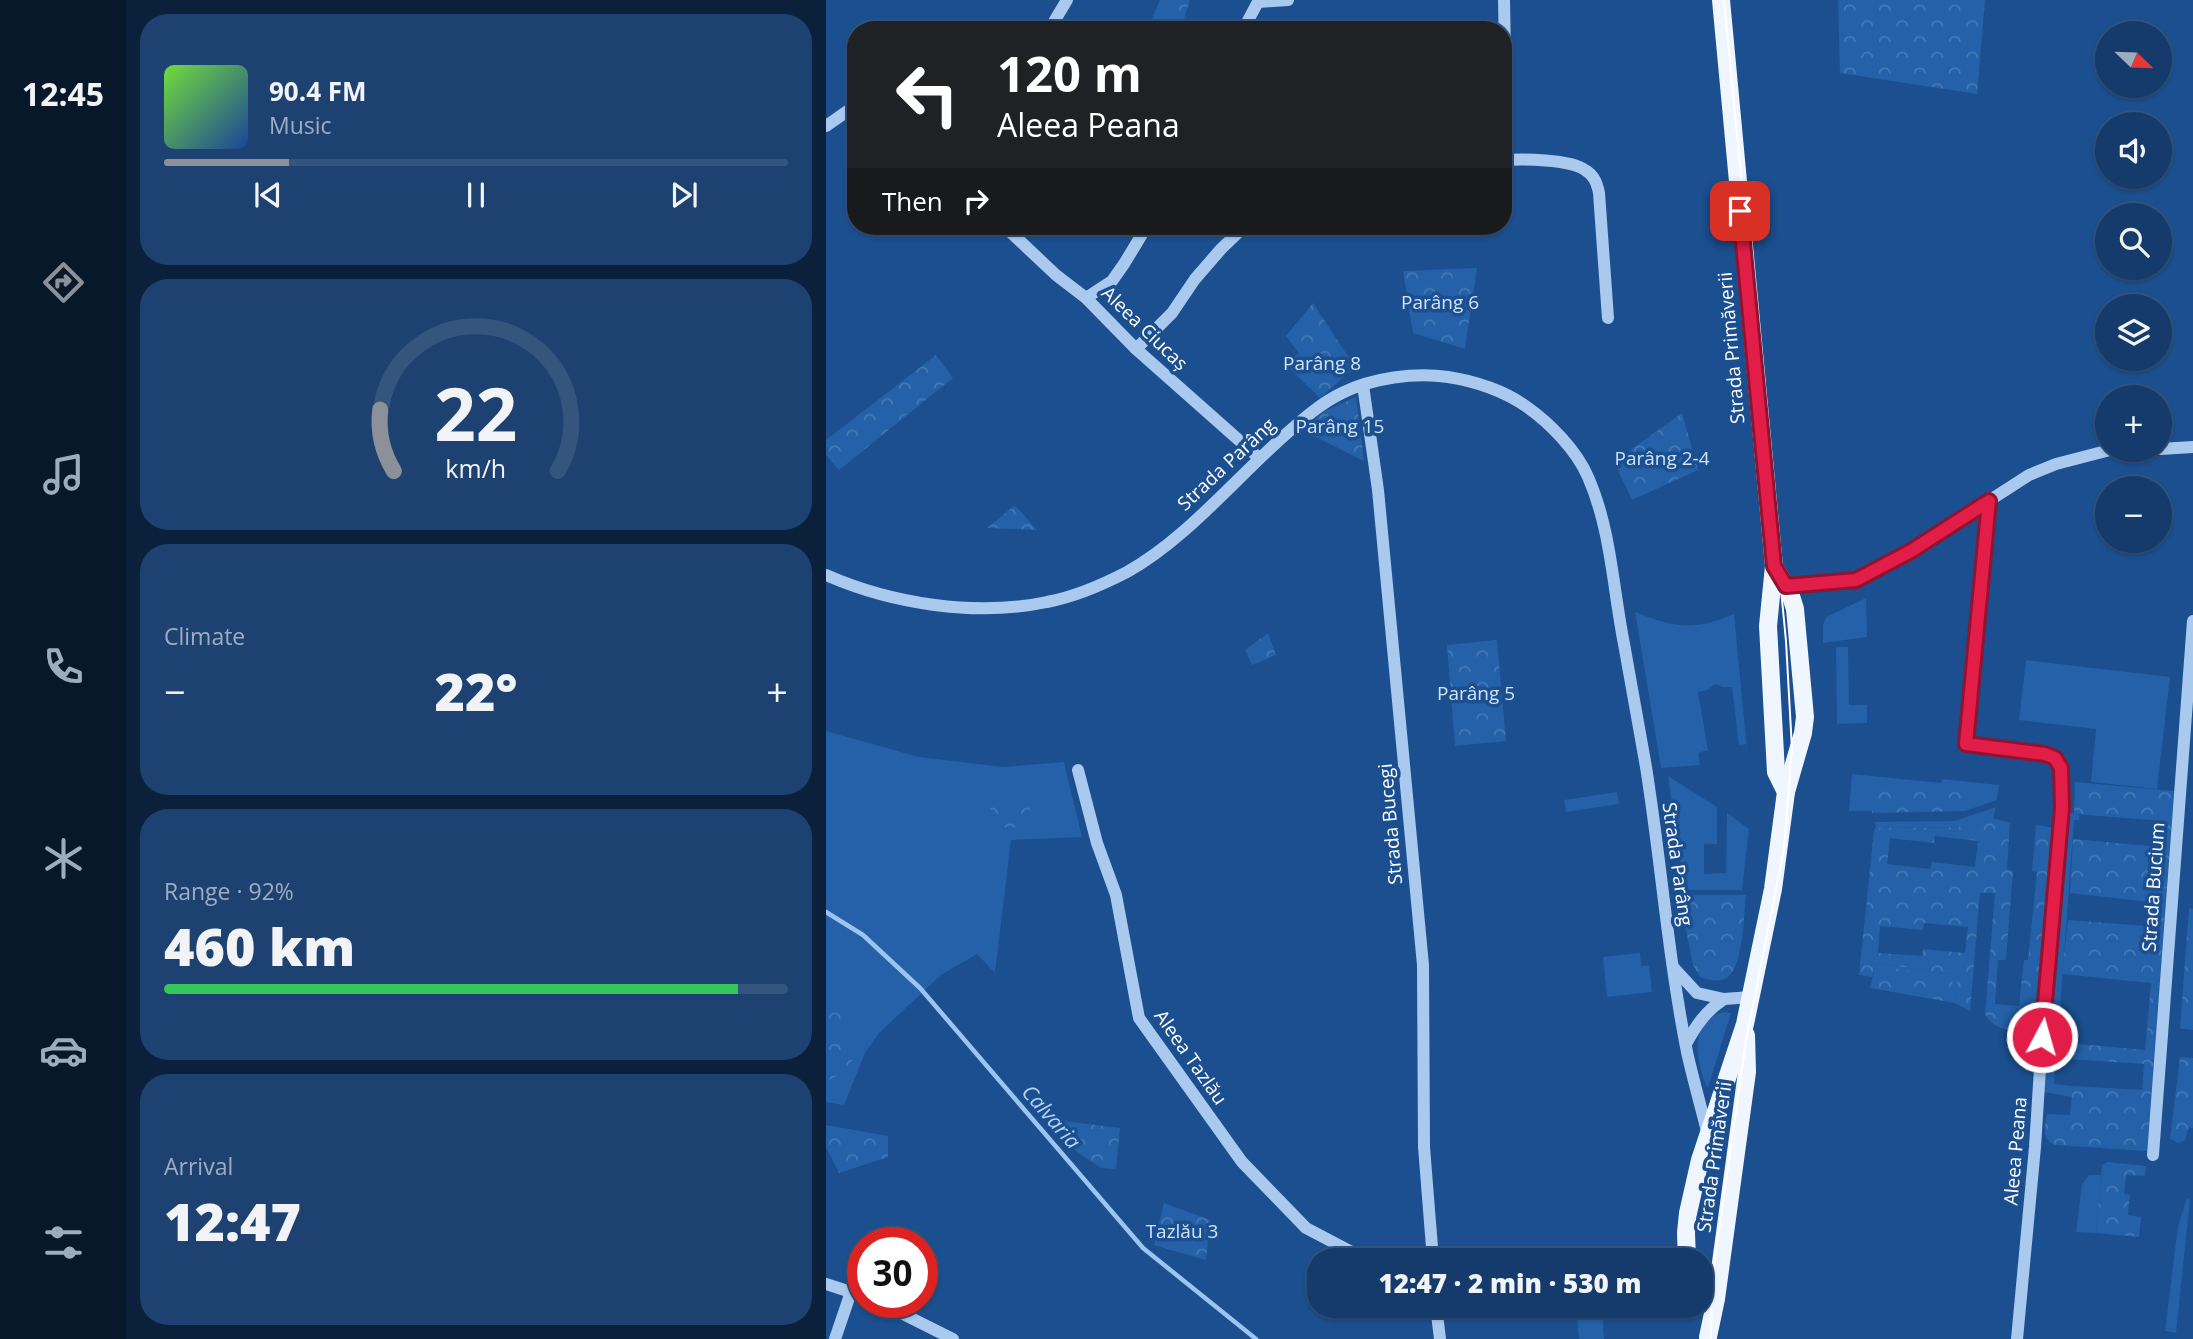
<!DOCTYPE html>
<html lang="en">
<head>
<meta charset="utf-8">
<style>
  body { margin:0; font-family:"Open Sans",sans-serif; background:#1d4271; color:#f1f3f6; height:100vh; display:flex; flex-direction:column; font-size:26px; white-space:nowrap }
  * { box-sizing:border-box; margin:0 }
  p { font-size:23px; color:#9dadc1 }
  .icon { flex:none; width:38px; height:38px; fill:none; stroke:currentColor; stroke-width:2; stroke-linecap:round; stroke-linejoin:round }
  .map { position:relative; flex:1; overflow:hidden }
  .details { display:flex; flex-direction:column; gap:14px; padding:14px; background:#0b203b; width:700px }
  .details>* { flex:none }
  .banner { position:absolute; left:21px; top:21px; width:665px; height:214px; border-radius:28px; box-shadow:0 2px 5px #0004,0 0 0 2px #33557e; background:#202124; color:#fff; overflow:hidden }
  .needle { width:46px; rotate:113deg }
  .buttons { position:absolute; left:1269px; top:21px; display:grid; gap:14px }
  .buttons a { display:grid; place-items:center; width:77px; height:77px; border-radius:50%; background:#143b6b; box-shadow:0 2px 5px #0004,0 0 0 2px #33557e; font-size:35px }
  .speed { position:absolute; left:21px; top:1227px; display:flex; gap:14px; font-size:35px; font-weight:700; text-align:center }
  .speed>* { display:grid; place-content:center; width:91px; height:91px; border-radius:50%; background:#143b6b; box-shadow:0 2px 5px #0004,0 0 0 2px #33557e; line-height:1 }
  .speed .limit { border:10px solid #d22; background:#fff; color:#111 }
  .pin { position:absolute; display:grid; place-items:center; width:60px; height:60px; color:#fff; margin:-30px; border-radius:14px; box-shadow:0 4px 10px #0006 }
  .me { position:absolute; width:77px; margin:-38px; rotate:6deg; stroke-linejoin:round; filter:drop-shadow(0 0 5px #0008) }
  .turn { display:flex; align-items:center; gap:24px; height:147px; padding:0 35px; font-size:32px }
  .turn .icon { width:91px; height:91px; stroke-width:2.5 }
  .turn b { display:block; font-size:49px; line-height:60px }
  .then { display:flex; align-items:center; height:66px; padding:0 35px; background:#0003; gap:14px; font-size:26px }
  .big { font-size:52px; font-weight:800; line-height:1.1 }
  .details .tile { flex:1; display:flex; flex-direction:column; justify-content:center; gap:10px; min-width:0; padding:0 24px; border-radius:28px; background:#1d4271 }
  .details .dial { align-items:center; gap:0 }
  .dial svg { height:182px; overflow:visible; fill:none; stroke:#33557e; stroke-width:7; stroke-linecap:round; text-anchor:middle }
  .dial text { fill:#f1f3f6; stroke:none }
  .song { display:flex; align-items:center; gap:21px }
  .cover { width:84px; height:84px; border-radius:10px; background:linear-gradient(135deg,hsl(100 70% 55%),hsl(220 70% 35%)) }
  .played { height:7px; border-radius:4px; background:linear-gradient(90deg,#8c9099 20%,#33557e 20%) }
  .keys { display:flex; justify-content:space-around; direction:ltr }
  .heat { display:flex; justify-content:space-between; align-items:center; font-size:38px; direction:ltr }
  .charge { height:10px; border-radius:5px; background:linear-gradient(90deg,#34c759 92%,#33557e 0) }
  .trip { position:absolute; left:481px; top:1248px; width:406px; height:70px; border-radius:28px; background:#143b6b; box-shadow:0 2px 5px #0004,0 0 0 2px #33557e; font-weight:800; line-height:70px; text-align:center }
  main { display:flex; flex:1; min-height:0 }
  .tab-bar { display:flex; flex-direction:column; width:126px; justify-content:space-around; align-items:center; background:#08182b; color:#9dadc1 }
  .tab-bar .icon { width:49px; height:49px }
  .tab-bar .on { color:#8c9099 }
  .tab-bar b { font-size:32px; color:#f1f3f6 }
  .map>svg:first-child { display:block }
  .green { fill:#2461a8 }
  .forest { fill:url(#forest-crowns); fill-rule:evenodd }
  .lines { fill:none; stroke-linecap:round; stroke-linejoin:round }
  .stream { stroke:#9cc4f0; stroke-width:4.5 }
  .minor { stroke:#a9c9ee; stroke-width:12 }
  .major { stroke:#f0f6ff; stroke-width:18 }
  .tram { stroke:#fff; stroke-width:2 }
  .route-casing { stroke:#92132f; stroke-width:18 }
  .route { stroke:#e11d48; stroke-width:12 }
  .labels { text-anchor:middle; stroke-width:7; stroke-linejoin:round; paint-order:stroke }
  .park-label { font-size:19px; fill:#cfe3fa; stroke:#1b4f8f }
  .street-label { font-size:19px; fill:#fff; stroke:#1b4f8f }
  .water-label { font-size:21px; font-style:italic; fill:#b5d3f5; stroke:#1b4f8f }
</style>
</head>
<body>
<main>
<nav class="tab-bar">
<b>12:45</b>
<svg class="icon on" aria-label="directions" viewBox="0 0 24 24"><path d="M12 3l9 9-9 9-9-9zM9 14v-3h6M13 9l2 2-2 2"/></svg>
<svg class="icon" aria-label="music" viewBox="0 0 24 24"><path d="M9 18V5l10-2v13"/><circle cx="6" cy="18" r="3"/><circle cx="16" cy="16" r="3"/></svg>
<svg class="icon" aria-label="phone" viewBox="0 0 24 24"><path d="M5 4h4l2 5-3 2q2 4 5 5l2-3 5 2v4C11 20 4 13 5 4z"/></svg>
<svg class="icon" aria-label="climate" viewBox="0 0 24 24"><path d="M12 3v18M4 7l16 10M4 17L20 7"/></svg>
<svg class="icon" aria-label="car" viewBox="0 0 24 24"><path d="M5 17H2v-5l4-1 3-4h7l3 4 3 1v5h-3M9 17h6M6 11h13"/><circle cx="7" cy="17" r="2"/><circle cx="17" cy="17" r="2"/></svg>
<svg class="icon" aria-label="filters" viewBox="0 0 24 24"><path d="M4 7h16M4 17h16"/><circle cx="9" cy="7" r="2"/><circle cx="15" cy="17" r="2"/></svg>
</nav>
<section class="details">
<div class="tile">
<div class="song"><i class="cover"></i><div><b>90.4 FM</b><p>Music</p></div></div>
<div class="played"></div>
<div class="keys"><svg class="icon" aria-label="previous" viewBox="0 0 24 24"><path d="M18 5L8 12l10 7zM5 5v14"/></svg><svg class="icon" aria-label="pause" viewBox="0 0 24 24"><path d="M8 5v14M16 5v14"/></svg><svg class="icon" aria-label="next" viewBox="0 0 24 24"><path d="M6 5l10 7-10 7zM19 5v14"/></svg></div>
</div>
<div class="tile dial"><svg viewBox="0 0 100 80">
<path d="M14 69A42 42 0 1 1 86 69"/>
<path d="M14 69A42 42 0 0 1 8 42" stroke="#8c9099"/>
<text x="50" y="56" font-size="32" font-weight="700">22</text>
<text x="50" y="72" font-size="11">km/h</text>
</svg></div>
<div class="tile"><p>Climate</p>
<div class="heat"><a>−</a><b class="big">22°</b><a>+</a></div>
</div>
<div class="tile"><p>Range · 92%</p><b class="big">460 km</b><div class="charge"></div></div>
<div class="tile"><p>Arrival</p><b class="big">12:47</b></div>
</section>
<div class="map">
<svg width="1367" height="1339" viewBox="0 0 1367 1339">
  <defs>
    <pattern id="forest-crowns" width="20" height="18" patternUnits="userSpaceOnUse" patternTransform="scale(1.75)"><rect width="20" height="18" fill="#2461a8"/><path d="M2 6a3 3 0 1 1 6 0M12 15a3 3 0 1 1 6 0" fill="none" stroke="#4579b5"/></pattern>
  </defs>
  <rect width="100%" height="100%" fill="#1b4f8f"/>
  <g class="green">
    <polygon points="1040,598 1041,637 997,643 997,625 1000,617"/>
    <path d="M809 612C849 628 868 631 908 614L922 761 920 744 913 745 906 687H897L889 684 881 690 872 692 882 750 872 753 874 765 835 768Z"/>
    <polygon points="1010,647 1022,647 1023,705 1041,705 1041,723 1011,724"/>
    <polygon points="1200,660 1344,677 1331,789 1265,782 1270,729 1193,720"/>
    <polygon points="0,731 93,757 177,767 238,762 256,837 185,840 169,973 151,954 115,975 53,1033 39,1053 18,1105 0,1102"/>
    <polygon points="1026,774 1115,783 1116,779 1173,785 1171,800 1139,811 1023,811"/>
    <polygon points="842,776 891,807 891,844 878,844 878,874 900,873 901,813 923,829 916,890 858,890"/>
    <polygon points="791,792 793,804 740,812 738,800"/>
    <polygon points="1170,807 1167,818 1150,827 1050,828 1049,822 1128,821"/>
    <polygon points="1244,813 1253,815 1253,820 1248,820 1233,1023 1225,1027 1223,1020"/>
    <polygon points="814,953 815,966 823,966 826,992 781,997 777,957"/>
    <polygon points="1050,963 1132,975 1129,1003 1044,988"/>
    <path d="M896 1012 905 1013 882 1088C877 1080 875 1072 873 1062 869 1039 872 1022 896 1012Z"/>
    <polygon points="1222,1042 1231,1042 1228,1084 1247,1086 1246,1097 1218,1092 1219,1047"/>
    <polygon points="1263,1175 1275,1175 1270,1233 1250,1232 1256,1184"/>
    <polygon points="1361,1198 1364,1199 1350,1333 1339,1331 1352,1226"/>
    <polygon points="831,1254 832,1260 746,1260 745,1257"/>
    <polygon points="750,1306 776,1306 778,1339 753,1339"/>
  </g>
  <g class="forest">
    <polygon points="334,0 364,0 358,19 338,30 321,30"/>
    <polygon points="1012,0 1159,0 1151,94 1014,73"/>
    <polygon points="651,268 639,349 587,333 577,271"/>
    <polygon points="487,303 529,367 494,398 459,364 473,353 460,336"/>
    <polygon points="110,355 127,378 13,470 0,455 0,440"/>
    <polygon points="530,397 538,461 476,430 499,411"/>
    <polygon points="856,413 872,470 806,500 788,462"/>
    <polygon points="189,505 211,530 161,528"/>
    <polygon points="442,633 450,655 426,665 419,650"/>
    <polygon points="671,640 680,741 629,746 621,645"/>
    <polygon points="1048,781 1141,793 1139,811 1046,813"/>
    <path d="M1249 782 1348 791 1321 1151 1229 1145C1214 1139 1219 1127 1221 1114L1244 1115 1247 1086 1316 1090 1318 1064 1229 1058 1231 1042 1319 1050 1325 983 1236 974 1242 920 1333 927 1334 903 1244 893 1247 839 1334 847 1338 821 1248 814Z"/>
    <polygon points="164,800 204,802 205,828 165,827"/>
    <path d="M1167 818 1184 823 1181 869 1187 871 1180 960H1172L1169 1004 1193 1006 1198 960H1202L1211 872 1206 871 1210 825 1230 828 1210 1021C1199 1037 1166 1031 1159 1014L1169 893H1154L1144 1011 1129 1003 1131 975 1050 963 1046 977 1033 975 1048 830 1050 828 1150 827ZM1109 836 1152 841 1149 867 1106 862 1104 869 1061 864 1064 838 1108 843ZM1098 923 1142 927 1139 953 1097 949 1096 956 1052 953 1054 926 1097 930Z"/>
    <path d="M853 895H920C918 913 917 966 902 977 893 983 883 980 874 977L867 965Z"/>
    <polygon points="1363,908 1367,909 1367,1030 1354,1028"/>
    <polygon points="1051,965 1127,979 1124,1002 1047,988"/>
    <path d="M0 992 4 1005C48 1006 18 1021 20 1037 23 1051 30 1054 24 1070L3 1080H0Z"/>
    <polygon points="1354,1057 1367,1058 1367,1128 1363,1127 1359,1141 1352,1143 1344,1139"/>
    <polygon points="237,1121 294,1128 290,1169 275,1168 237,1142"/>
    <polygon points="0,1125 62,1136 62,1157 13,1173 0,1147"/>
    <polygon points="1281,1162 1320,1166 1319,1176 1300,1175 1298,1194 1304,1195 1302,1215 1315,1217 1313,1237 1270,1233 1276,1165"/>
    <polygon points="338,1203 384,1220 380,1260 328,1245"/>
  </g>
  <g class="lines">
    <polyline class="stream" points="0,912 37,935 94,988 317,1248 430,1339"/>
    <g class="minor">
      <polyline points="678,0 681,160"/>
      <polyline points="433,2 462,0"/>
      <polyline points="223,30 241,0"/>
      <polyline points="417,30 433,0"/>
      <polyline points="0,126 30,105"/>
      <path d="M677 160C696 159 744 159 759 170 768 175 771 183 773 193L782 318"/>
      <polyline points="178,226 230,275 260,298 310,349 433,458"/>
      <polyline points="260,298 286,281 298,264 321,226"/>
      <polyline points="310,349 346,313 369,279 395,249 419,226"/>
      <polyline points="537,385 552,490 597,965 598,1147 607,1260"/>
      <polyline points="1334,449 1367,447"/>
      <polyline points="1163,501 1140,744 1219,754 1229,758 1235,768 1236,808 1216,1037 1209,1147 1191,1339"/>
      <path d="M0 575C66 604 150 617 221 602 248 597 276 585 301 572 359 540 409 479 459 435 476 420 495 403 516 393 546 378 589 372 622 377 649 381 679 391 701 407 724 423 751 451 762 477 785 529 787 589 798 644 805 685 813 726 820 767 835 861 842 957 861 1052 867 1079 875 1107 882 1135"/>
      <polyline points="954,587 1030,580 1085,551 1203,475 1230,464 1284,450"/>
      <polyline points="252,770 271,843 290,895 313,1018 416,1162 480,1228 541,1260"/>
      <polyline points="847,967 871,993 898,999 925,997"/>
      <path d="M860 1044C870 1025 880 1011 898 999"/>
      <polyline points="1327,1155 1367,621"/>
      <polyline points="0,1284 37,1296"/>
      <polyline points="53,1302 127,1339"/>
      <polyline points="610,1306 614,1339"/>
      <polyline points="9,1339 25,1292"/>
    </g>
    <g class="major">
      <polyline points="895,0 948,566 942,626 950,772 960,792"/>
      <polyline points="861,1260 860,1233 862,1213 874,1160 919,1024 947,889 960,792 977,733 979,717 969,609 964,593 948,566"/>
      <polyline points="882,1337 890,1299 921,1072 920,1035"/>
    </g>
    <polyline class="tram" points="885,1339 886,1279 920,1040 958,849 966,749 960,641 898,0"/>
  </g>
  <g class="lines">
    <g class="route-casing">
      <polyline id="route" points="914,211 948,566 960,586 1030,580 1085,551 1163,501 1140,744 1219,754 1229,758 1235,768 1236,808 1216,1037"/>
    </g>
    <use href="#route" class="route"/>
  </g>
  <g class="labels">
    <g class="park-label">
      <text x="614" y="309">Parâng 6</text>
      <text x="496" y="370">Parâng 8</text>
      <text x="514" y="433">Parâng 15</text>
      <text x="836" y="465">Parâng 2-4</text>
      <text x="650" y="700">Parâng 5</text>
      <text x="356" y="1238">Tazlău 3</text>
    </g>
    <g class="street-label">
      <text transform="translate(319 328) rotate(44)" y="7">Aleea Ciucaș</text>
      <text transform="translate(905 348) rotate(-95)" y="7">Strada Primăverii</text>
      <text transform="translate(400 464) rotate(-43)" y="7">Strada Parâng</text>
      <text transform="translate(564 824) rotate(-95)" y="7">Strada Bucegi</text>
      <text transform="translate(852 864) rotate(82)" y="7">Strada Parâng</text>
      <text transform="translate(1327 887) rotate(-86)" y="7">Strada Bucium</text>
      <text transform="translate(365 1057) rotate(55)" y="7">Aleea Tazlău</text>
      <text transform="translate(1189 1151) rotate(-85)" y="7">Aleea Peana</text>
      <text transform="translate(888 1157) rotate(-82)" y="7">Strada Primăverii</text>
    </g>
    <g class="water-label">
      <text transform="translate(225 1117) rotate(49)" y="7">Calvaria</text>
    </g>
  </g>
</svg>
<div class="buttons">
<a><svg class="needle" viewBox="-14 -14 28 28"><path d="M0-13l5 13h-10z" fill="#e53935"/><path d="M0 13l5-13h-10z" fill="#9dadc1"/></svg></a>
<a><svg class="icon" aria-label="sound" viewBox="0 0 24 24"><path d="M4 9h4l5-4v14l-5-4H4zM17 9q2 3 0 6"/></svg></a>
<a><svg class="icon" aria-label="search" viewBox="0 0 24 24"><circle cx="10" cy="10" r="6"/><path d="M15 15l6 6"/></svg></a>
<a><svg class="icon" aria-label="layers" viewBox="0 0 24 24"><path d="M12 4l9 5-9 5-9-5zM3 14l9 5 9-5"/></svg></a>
<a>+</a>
<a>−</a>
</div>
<div class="speed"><div class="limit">30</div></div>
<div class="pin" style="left:914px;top:211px;background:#d93025"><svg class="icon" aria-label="arrive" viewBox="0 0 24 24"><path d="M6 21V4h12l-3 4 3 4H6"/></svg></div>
<svg class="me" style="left:1216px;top:1037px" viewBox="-20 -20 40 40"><circle r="17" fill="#e11d48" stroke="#fff" stroke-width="3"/><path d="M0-11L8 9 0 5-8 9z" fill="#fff"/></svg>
<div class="trip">12:47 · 2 min · 530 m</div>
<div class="banner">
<div class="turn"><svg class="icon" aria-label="left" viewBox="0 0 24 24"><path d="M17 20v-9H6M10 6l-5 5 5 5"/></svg><div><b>120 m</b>Aleea Peana</div></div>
<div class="then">Then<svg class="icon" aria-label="right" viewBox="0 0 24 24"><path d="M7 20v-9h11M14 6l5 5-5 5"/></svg></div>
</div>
</div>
</main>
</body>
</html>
